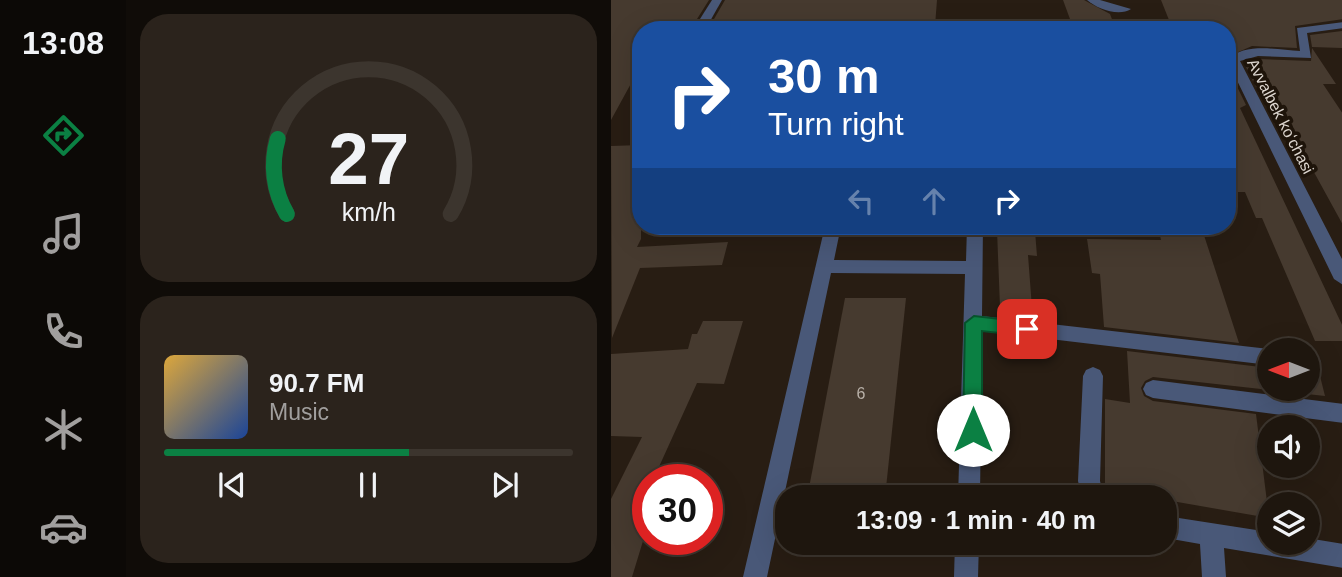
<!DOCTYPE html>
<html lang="en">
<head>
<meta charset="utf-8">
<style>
  body { margin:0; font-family:Helvetica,sans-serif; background:#2b231c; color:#f1f3f6; height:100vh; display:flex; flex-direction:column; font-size:26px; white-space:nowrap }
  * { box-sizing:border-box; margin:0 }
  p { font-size:23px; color:#a19f9e }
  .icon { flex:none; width:38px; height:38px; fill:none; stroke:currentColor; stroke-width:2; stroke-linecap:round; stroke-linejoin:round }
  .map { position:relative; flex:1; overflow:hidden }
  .side { display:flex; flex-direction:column; gap:14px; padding:14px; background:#100c08; width:485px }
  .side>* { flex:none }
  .hud { position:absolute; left:21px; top:21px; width:604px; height:214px; border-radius:28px; box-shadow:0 7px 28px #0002,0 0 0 2px #3c352e; background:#1a4fa0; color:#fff; overflow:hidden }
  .needle { width:46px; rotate:270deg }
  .fabs { position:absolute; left:646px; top:338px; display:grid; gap:14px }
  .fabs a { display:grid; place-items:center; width:63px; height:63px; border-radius:50%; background:#1e160e; box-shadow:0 7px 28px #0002,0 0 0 2px #3c352e; font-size:35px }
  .speed { position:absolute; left:21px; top:464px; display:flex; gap:14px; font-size:35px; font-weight:700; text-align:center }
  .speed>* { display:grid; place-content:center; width:91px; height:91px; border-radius:50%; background:#1e160e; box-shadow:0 7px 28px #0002,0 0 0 2px #3c352e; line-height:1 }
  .speed .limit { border:10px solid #d22; background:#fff; color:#111 }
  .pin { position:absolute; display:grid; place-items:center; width:60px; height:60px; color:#fff; margin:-30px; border-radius:14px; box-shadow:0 4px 10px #0006 }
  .me { position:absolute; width:77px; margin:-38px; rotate:0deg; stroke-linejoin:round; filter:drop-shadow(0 0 5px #0008) }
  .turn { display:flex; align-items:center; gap:24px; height:147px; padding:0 21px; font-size:32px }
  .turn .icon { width:91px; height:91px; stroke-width:2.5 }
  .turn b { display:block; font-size:49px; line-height:60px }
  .lanes { display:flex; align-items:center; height:66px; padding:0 21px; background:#0003; justify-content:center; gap:35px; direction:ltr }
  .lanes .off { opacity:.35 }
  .side .card { flex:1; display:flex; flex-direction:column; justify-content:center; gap:10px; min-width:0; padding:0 24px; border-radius:28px; background:#2b231c }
  .side .dial { align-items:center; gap:0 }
  .dial svg { height:182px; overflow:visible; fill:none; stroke:#3c352e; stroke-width:7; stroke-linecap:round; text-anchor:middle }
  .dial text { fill:#f1f3f6; stroke:none }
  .song { display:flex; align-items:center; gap:21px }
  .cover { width:84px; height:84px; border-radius:10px; background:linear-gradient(135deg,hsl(40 70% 55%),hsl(220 70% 35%)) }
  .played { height:7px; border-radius:4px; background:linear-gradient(90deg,#0b8043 60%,#3c352e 60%) }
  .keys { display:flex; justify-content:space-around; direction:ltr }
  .trip { position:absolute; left:164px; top:485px; width:402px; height:70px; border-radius:28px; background:#1e160e; box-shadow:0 7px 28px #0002,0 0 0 2px #3c352e; font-weight:700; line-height:70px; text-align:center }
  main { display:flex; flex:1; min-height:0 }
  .tab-bar { display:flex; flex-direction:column; width:126px; justify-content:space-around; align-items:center; background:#0c0906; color:#a19f9e }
  .tab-bar .icon { width:49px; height:49px }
  .tab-bar .current { color:#0b8043 }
  .tab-bar b { font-size:32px; color:#f1f3f6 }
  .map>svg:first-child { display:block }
  .building { fill:#463a2f }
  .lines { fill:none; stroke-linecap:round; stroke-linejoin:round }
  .minor { fill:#495878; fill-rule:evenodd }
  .route { fill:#0b8043; stroke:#07532c; stroke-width:2 }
  .labels { text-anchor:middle; stroke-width:7; stroke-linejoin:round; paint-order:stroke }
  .far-street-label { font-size:16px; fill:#ded7d0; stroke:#1e140a }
  .number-label { font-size:16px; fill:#b8b0a8 }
</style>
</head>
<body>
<main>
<nav class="tab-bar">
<b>13:08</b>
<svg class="icon current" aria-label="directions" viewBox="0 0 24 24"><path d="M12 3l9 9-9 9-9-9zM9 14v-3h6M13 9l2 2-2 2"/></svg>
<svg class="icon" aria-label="music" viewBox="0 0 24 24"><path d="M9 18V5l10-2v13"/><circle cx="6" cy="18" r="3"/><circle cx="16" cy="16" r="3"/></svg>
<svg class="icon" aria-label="phone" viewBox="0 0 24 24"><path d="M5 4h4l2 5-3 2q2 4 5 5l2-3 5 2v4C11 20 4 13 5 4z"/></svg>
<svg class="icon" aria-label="climate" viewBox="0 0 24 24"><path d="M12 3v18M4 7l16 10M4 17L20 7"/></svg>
<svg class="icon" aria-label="car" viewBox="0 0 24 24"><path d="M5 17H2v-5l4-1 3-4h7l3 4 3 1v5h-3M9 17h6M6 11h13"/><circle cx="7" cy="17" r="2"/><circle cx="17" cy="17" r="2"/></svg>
</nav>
<section class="side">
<div class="card dial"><svg viewBox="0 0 100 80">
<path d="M14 69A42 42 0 1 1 86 69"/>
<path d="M14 69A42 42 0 0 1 10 36" stroke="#0b8043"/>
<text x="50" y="56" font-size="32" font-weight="700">27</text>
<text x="50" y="72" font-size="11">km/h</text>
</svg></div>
<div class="card">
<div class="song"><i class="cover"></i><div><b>90.7 FM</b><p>Music</p></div></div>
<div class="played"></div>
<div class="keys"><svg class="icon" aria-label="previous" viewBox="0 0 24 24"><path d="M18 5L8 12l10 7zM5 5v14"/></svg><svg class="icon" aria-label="pause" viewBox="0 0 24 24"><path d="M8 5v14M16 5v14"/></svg><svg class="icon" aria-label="next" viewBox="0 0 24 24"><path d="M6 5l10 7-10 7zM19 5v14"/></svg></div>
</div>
</section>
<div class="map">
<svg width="732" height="577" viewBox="0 0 732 577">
  <rect width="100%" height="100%" fill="#281d13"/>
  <g class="building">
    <polygon points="0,0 98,0 81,27 30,30 30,78 23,78 0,120"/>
    <polygon points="114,0 326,0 324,26 205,30 206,25 99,26"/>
    <polygon points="452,0 473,0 499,14 505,30 463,30"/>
    <polygon points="550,0 732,0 732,19 684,26 686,48 641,46 616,57 616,30 562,30"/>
    <polygon points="732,31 732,48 701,47 699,35"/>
    <polygon points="701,48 725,84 712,84 732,114 732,225 659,92 650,97 633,63 647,59 700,61"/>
    <polygon points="616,66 635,105 629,108 732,327 732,341 704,341 651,218 645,218 634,192 621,192 616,180"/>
    <polygon points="30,145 30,239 26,247 117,242 111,265 29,268 1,338 0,146"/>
    <polygon points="547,226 590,226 628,343 493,327 489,274 481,273 476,239 550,240"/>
    <polygon points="386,230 424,231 426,256 417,255 421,308 389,307"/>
    <polygon points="234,298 295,298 275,488 198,488"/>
    <polygon points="92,321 132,321 113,384 86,383 42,480 37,480 37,541 32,541 21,577 0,577 0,499 31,437 0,436 0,354 77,349 81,334 86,334"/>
    <polygon points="516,351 658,368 658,388 696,388 696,373 708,372 714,396 542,377 534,381 530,388 533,396 542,401 645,414 658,518 555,500 555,497 494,490 494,399 519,403"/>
  </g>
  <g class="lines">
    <g class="minor">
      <polygon points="101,0 111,0 94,30 82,30"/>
      <path d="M476 0H489L520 9C508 17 486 9 476 0Z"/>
      <path d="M732 22V28L696 33 700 58 647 56 629 61 732 261V285L723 279 616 60C634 42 666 50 689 51L686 28Z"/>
      <polygon points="214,226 230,226 223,260 355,261 356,226 372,226 371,316 658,349 661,350 658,350 658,365 371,331 369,497 347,497 354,274 220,273 156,577 132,577"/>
      <polygon points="696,354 707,356 710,362 707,368 696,370"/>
      <polygon points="482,367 489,370 492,376 489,481 493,497 471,497 467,481 472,376 475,370"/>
      <polygon points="542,380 732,404 732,423 542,398 535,395 532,389 535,383"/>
      <polygon points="555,516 658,532 658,542 696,542 696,538 732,544 732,568 613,548 615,577 591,577 589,544 555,538"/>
      <polygon points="344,542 368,542 367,577 343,577"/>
    </g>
  </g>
  <polygon class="route" points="363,316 416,322 425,329 416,336 371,331 371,430 368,437 362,439 355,437 352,430 354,323"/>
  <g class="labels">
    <g class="far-street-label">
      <text transform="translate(670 116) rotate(63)" y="6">Avvalbek koʻchasi</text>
    </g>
    <g class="number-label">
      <text x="250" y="399">6</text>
    </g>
  </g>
</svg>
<div class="fabs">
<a><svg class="needle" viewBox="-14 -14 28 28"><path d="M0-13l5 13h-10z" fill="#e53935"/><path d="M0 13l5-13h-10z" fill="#a19f9e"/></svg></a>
<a><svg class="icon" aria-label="sound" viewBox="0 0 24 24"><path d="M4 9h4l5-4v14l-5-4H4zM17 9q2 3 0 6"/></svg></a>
<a><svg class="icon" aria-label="layers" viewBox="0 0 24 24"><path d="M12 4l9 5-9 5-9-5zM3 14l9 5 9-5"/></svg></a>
</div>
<div class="speed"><div class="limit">30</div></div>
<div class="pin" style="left:416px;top:329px;background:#d93025"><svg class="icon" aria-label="arrive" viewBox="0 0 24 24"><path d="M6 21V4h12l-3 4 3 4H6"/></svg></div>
<svg class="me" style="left:362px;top:430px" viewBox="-20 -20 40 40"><circle r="19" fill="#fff"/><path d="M0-13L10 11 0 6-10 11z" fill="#0b8043"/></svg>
<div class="trip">13:09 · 1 min · 40 m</div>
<div class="hud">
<div class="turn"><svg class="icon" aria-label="right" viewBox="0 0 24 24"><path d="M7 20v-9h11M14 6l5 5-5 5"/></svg><div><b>30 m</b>Turn right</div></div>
<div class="lanes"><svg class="icon off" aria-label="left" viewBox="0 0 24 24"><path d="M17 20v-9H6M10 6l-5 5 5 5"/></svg><svg class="icon off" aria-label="ahead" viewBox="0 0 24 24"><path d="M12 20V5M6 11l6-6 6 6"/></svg><svg class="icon" aria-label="right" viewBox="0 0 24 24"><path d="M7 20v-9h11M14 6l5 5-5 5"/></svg></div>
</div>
</div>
</main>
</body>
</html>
